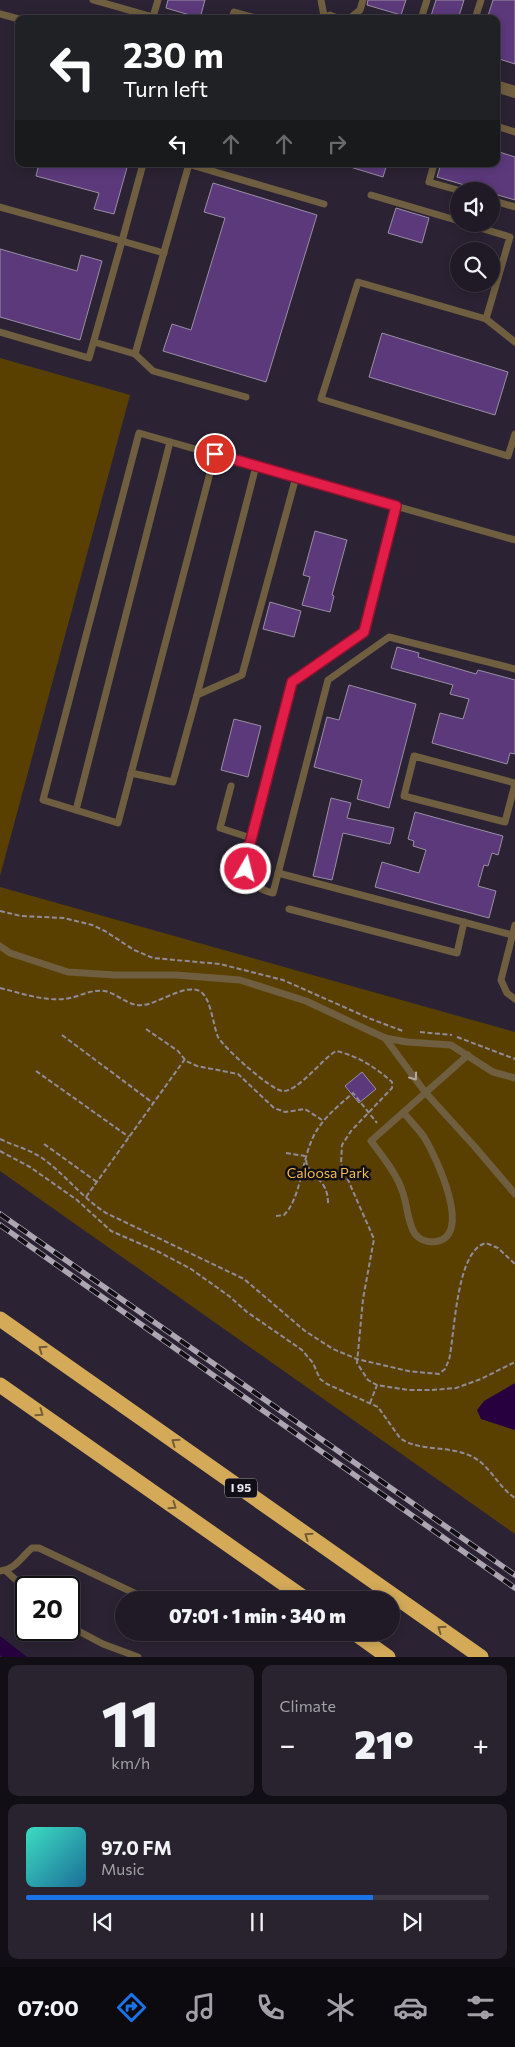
<!DOCTYPE html>
<html lang="en">
<head>
<meta charset="utf-8">
<style>
  body { margin:0; font-family:Commissioner,sans-serif; background:#28232e; color:#f1f3f6; height:100vh; display:flex; flex-direction:column; font-size:19px; white-space:nowrap }
  * { box-sizing:border-box; margin:0 }
  p { font-size:16px; color:#a2a1a7 }
  .icon { flex:none; width:28px; height:28px; fill:none; stroke:currentColor; stroke-width:2; stroke-linecap:round; stroke-linejoin:round }
  .map { position:relative; height:1657px; overflow:hidden }
  .details { display:flex; flex-direction:column; gap:8px; padding:8px; background:#120e15; flex:1 }
  .details>* { flex:none }
  .hud { position:absolute; left:15px; top:15px; width:485px; height:152px; border-radius:10px; box-shadow:0 2px 12px #0003,0 0 0 1px #3d3843; background:#202124; color:#fff; overflow:hidden }
  .controls { position:absolute; left:450px; top:182px; display:grid; gap:10px }
  .controls a { display:grid; place-items:center; width:50px; height:50px; border-radius:50%; background:#201a26; box-shadow:0 2px 12px #0003,0 0 0 1px #3d3843; font-size:25px }
  .speed { position:absolute; left:15px; top:1576px; display:flex; gap:10px; font-size:25px; font-weight:700; text-align:center }
  .speed>* { display:grid; place-content:center; width:65px; height:65px; border-radius:50%; background:#201a26; box-shadow:0 2px 12px #0003,0 0 0 1px #3d3843; line-height:1 }
  .speed .limit { border:2px solid #111; border-radius:8px; background:#fff; color:#111 }
  .pin { position:absolute; display:grid; place-items:center; width:42px; height:42px; color:#fff; margin:-21px; border:2px solid #fff; border-radius:50%; box-shadow:0 1px 5px #0007 }
  .me { position:absolute; width:55px; margin:-28px; rotate:8deg; stroke-linejoin:round; filter:drop-shadow(0 0 4px #0008) }
  .turn { display:flex; align-items:center; gap:18px; height:105px; padding:0 25px; font-size:22px }
  .turn .icon { width:65px; height:65px; stroke-width:2.5 }
  .turn b { display:block; font-size:35px; line-height:42px }
  .lanes { display:flex; align-items:center; height:48px; padding:0 25px; background:#0003; justify-content:center; gap:25px; direction:ltr }
  .lanes .off { opacity:.35 }
  .big { font-size:38px; font-weight:800; line-height:1.1 }
  .details .widget { flex:1; display:flex; flex-direction:column; justify-content:center; gap:8px; min-width:0; padding:0 18px; border-radius:10px; background:#28232e }
  .details .dial { align-items:center; gap:0 }
  .dial b { font-size:65px; line-height:1 }
  .song { display:flex; align-items:center; gap:15px }
  .cover { width:60px; height:60px; border-radius:8px; background:linear-gradient(135deg,hsl(170 70% 55%),hsl(200 70% 35%)) }
  .played { height:5px; border-radius:2px; background:linear-gradient(90deg,#1a73e8 75%,#3d3843 75%) }
  .keys { display:flex; justify-content:space-around; direction:ltr }
  .heat { display:flex; justify-content:space-between; align-items:center; font-size:28px; direction:ltr }
  .details .tiles { flex:1; display:grid; gap:8px; grid-template-columns:1fr 1fr }
  .widget:last-child { grid-column:span 2 }
  .trip { position:absolute; left:115px; top:1591px; width:285px; height:50px; border-radius:25px; background:#201a26; box-shadow:0 2px 12px #0003,0 0 0 1px #3d3843; font-weight:800; line-height:50px; text-align:center }
  .tabs { display:flex; height:80px; justify-content:space-around; align-items:center; background:#0d0a0f; color:#a2a1a7 }
  .tabs .icon { width:35px; height:35px }
  .tabs .current { color:#1a73e8 }
  .tabs b { font-size:22px; color:#f1f3f6 }
  .map>svg:first-child { display:block }
  .green { fill:#594000 }
  .water { fill:#26003f }
  .building { fill:#5c397b; stroke:#998fa4 }
  .lines { fill:none; stroke-linecap:round; stroke-linejoin:round }
  .path { stroke:#918b98; stroke-width:2; stroke-dasharray:5 2.5; stroke-linecap:butt }
  .service { stroke:#6f5e3f; stroke-width:7 }
  .minor { stroke:#6f5e3f; stroke-width:12 }
  .motorway { stroke:#d4aa58; stroke-width:15 }
  .rail-casing { stroke:#aca6b3; stroke-width:5.5 }
  .rail { stroke:#110e15; stroke-width:4; stroke-dasharray:11; stroke-linecap:butt }
  .oneway { stroke:#b3a8a0 }
  .oneway2 { stroke:#725c36 }
  .route-casing { stroke:#92132f; stroke-width:12 }
  .route { stroke:#e11d48; stroke-width:9 }
  .labels { text-anchor:middle; stroke-width:5; stroke-linejoin:round; paint-order:stroke }
  .shield { fill:#110e15; stroke:#a9a4ae; stroke-width:1 }
  .shield-label { font-size:12px; font-weight:bold; fill:#eae4f0 }
  .park-label { font-size:14px; fill:#f3bd4c; stroke:#110e15 }
</style>
</head>
<body>
<div class="map">
<svg width="515" height="1657" viewBox="0 0 515 1657">
  <rect width="100%" height="100%" fill="#2b2333"/>
  <g class="green">
    <polygon points="0,358 130,395 0,876"/>
    <polygon points="0,887 515,1032 515,1534 0,1171"/>
  </g>
  <g class="water">
    <polygon points="515,1383 515,1430 481,1419 477,1410 484,1401"/>
    <polygon points="0,1636 27,1657 2,1657 0,1655"/>
  </g>
  <g class="building">
    <polygon points="168,0 205,0 200,18 166,8"/>
    <polygon points="368,0 406,0 401,15 367,5"/>
    <polygon points="436,0 464,0 458,19 430,19"/>
    <polygon points="493,0 515,0 515,64 496,58 496,19 487,19"/>
    <polygon points="496,151 515,157 515,200 491,193 491,191 485,191 437,177 441,164 496,164"/>
    <polygon points="39,164 128,164 114,214 94,209 99,193 36,176"/>
    <polygon points="348,164 387,164 383,177 347,166"/>
    <polygon points="213,183 317,215 266,382 163,351 172,324 191,330 225,218 204,212"/>
    <polygon points="396,208 429,218 422,243 388,233"/>
    <polygon points="0,249 77,271 81,255 102,261 80,340 0,317"/>
    <polygon points="382,333 508,372 495,415 369,377"/>
    <polygon points="315,531 347,540 332,595 334,596 330,612 302,605 310,577 303,575"/>
    <polygon points="270,602 301,611 294,637 263,629"/>
    <polygon points="397,647 419,653 418,657 476,674 478,670 515,680 515,754 510,753 507,764 432,743 440,713 463,719 469,699 450,694 453,685 391,668"/>
    <polygon points="349,685 416,704 389,808 357,799 362,780 314,767 327,717 339,720"/>
    <polygon points="234,719 261,726 248,777 221,770"/>
    <polygon points="331,798 351,803 347,818 394,828 390,844 343,833 332,880 313,876"/>
    <polygon points="415,812 503,836 498,855 492,853 488,866 484,865 478,886 496,891 489,918 375,887 382,862 419,873 426,850 413,846 414,841 408,839"/>
    <polygon points="362,1072 376,1089 359,1103 345,1086"/>
  </g>
  <g class="lines">
    <g class="path">
      <polyline points="0,911 21,916 64,918 92,925 105,931 134,950 153,958 220,964 283,980 371,1019 403,1031"/>
      <path d="M0 988C21 993 42 1001 64 999 78 998 89 989 104 991 118 993 128 1007 143 1005 158 1004 187 982 201 992 211 999 213 1025 218 1037 224 1048 270 1089 282 1091 297 1093 322 1059 336 1051 358 1056 375 1067 392 1082V1088L351 1131 342 1145 341 1164 374 1239 363 1299 357 1363 368 1380 377 1385 408 1390H432L456 1388 481 1379 515 1362"/>
      <polyline points="146,1029 178,1051 186,1061 197,1066 238,1074 274,1108 285,1112 305,1109 322,1120"/>
      <polyline points="420,1032 452,1035"/>
      <polyline points="62,1035 153,1103"/>
      <polyline points="457,1037 515,1059"/>
      <polyline points="36,1071 129,1137"/>
      <path d="M0 1139C14 1146 29 1149 42 1158 65 1174 82 1198 106 1213L244 1279 305 1331 333 1349 357 1359 408 1371 439 1374 445 1369 449 1360C455 1333 456 1250 486 1243L498 1248 515 1264"/>
      <polyline points="44,1144 97,1182"/>
      <path d="M0 1151 30 1167 77 1200 111 1231 157 1251 191 1269 229 1296 247 1312 302 1350 313 1363 320 1379 327 1384 378 1407 400 1438C419 1452 448 1445 471 1456 490 1465 498 1487 515 1498"/>
      <polyline points="286,1153 305,1156"/>
      <path d="M306 1160C308 1178 329 1177 328 1205"/>
      <polyline points="86,1197 185,1059"/>
      <path d="M276 1216 284 1215C300 1199 302 1163 311 1142 319 1121 336 1108 353 1093L377 1123"/>
      <polyline points="370,1403 377,1385"/>
    </g>
    <g class="service">
      <polyline points="93,0 153,17 158,0"/>
      <polyline points="321,0 324,16"/>
      <polyline points="0,14 19,19"/>
      <polyline points="232,19 234,12 259,19"/>
      <polyline points="319,19 330,15 340,19"/>
      <polyline points="349,19 360,10 363,0"/>
      <polyline points="421,19 427,0"/>
      <polyline points="475,19 481,0"/>
      <polyline points="499,127 515,132"/>
      <polyline points="143,164 122,241 164,253"/>
      <polyline points="188,164 324,204"/>
      <polyline points="434,164 429,182 461,191"/>
      <polyline points="371,195 459,221"/>
      <polyline points="491,200 515,207"/>
      <polyline points="0,207 122,241 89,358 0,332"/>
      <polyline points="467,224 510,237 486,319 515,342"/>
      <polyline points="486,319 358,282 321,399 508,456 515,434"/>
      <polyline points="94,342 135,354 189,164"/>
      <polyline points="135,354 153,371 246,397"/>
      <polyline points="215,454 118,823 43,800 139,433 515,540"/>
      <path d="M396 506 364 632 292 682 246 859C246 878 255 889 273 893L328 680 389 637 515 669"/>
      <polyline points="197,695 256,466"/>
      <polyline points="131,773 173,782 197,695 242,675 296,477"/>
      <polyline points="515,783 414,756 404,796 505,822 515,784"/>
      <polyline points="231,786 220,828 251,838"/>
      <polyline points="76,810 170,442"/>
      <polyline points="278,873 512,935"/>
      <polyline points="289,909 457,953 464,922"/>
      <polyline points="515,925 501,980 507,993 515,999"/>
      <polyline points="0,946 10,953 68,972 115,975 176,975 240,980 306,1001 385,1038 407,1042 451,1045 493,1072 515,1078"/>
      <polyline points="385,1038 425,1092 475,1147 515,1194"/>
      <path d="M404 1113C410 1121 418 1128 424 1137 435 1155 477 1241 432 1242 426 1242 419 1239 415 1234 408 1224 407 1205 403 1193 397 1174 383 1157 371 1141L468 1055"/>
      <path d="M0 1571C15 1570 22 1556 32 1548H39L149 1600"/>
      <polyline points="6,1571 26,1589"/>
      <polyline points="69,1626 103,1644 138,1657"/>
    </g>
    <polyline class="minor" points="496,86 515,92"/>
    <g class="motorway">
      <polyline points="0,1319 481,1657"/>
      <polyline points="0,1385 307,1600"/>
      <polyline points="353,1632 388,1657"/>
    </g>
    <g class="rail-casing">
      <g id="rail">
        <polyline points="0,1214 515,1575"/>
        <polyline points="0,1225 515,1588"/>
      </g>
    </g>
    <use href="#rail" class="rail"/>
  </g>
  <defs><path id="oneway-chevron" d="M-2-3.5L2.5 0L-2 3.5" fill="none" stroke-width="1.6" stroke-linecap="round" stroke-linejoin="round" transform="scale(1.25)"/></defs>
  <use class="oneway" href="#oneway-chevron" transform="translate(414 1077) rotate(54)"/>
  <g class="oneway2">
    <use href="#oneway-chevron" transform="translate(42 1349) rotate(-145)"/>
    <use href="#oneway-chevron" transform="translate(40 1413) rotate(35)"/>
    <use href="#oneway-chevron" transform="translate(175 1442) rotate(-145)"/>
    <use href="#oneway-chevron" transform="translate(173 1506) rotate(35)"/>
    <use href="#oneway-chevron" transform="translate(308 1536) rotate(-145)"/>
    <use href="#oneway-chevron" transform="translate(441 1629) rotate(-145)"/>
  </g>
  <g class="lines">
    <g class="route-casing">
      <polyline id="route" points="215,454 396,506 364,632 292,682 246,859 246,869"/>
    </g>
    <use href="#route" class="route"/>
  </g>
  <g class="labels">
    <rect class="shield" x="225" y="1478.5" width="32" height="19" rx="4"/>
    <g class="shield-label">
      <text x="241" y="1492">I 95</text>
    </g>
    <g class="park-label">
      <text x="328" y="1178">Caloosa Park</text>
    </g>
  </g>
</svg>
<div class="controls">
<a><svg class="icon" aria-label="sound" viewBox="0 0 24 24"><path d="M4 9h4l5-4v14l-5-4H4zM17 9q2 3 0 6"/></svg></a>
<a><svg class="icon" aria-label="search" viewBox="0 0 24 24"><circle cx="10" cy="10" r="6"/><path d="M15 15l6 6"/></svg></a>
</div>
<div class="speed"><div class="limit">20</div></div>
<div class="pin" style="left:215px;top:454px;background:#d93025"><svg class="icon" aria-label="arrive" viewBox="0 0 24 24"><path d="M6 21V4h12l-3 4 3 4H6"/></svg></div>
<svg class="me" style="left:246px;top:869px" viewBox="-20 -20 40 40"><circle r="17" fill="#e11d48" stroke="#fff" stroke-width="3"/><path d="M0-11L8 9 0 5-8 9z" fill="#fff"/></svg>
<div class="trip">07:01 · 1 min · 340 m</div>
<div class="hud">
<div class="turn"><svg class="icon" aria-label="left" viewBox="0 0 24 24"><path d="M17 20v-9H6M10 6l-5 5 5 5"/></svg><div><b>230 m</b>Turn left</div></div>
<div class="lanes"><svg class="icon" aria-label="left" viewBox="0 0 24 24"><path d="M17 20v-9H6M10 6l-5 5 5 5"/></svg><svg class="icon off" aria-label="ahead" viewBox="0 0 24 24"><path d="M12 20V5M6 11l6-6 6 6"/></svg><svg class="icon off" aria-label="ahead" viewBox="0 0 24 24"><path d="M12 20V5M6 11l6-6 6 6"/></svg><svg class="icon off" aria-label="right" viewBox="0 0 24 24"><path d="M7 20v-9h11M14 6l5 5-5 5"/></svg></div>
</div>
</div>
<section class="details">
<div class="tiles">
<div class="widget dial"><b>11</b><p>km/h</p></div>
<div class="widget"><p>Climate</p>
<div class="heat"><a>−</a><b class="big">21°</b><a>+</a></div>
</div>
<div class="widget">
<div class="song"><i class="cover"></i><div><b>97.0 FM</b><p>Music</p></div></div>
<div class="played"></div>
<div class="keys"><svg class="icon" aria-label="previous" viewBox="0 0 24 24"><path d="M18 5L8 12l10 7zM5 5v14"/></svg><svg class="icon" aria-label="pause" viewBox="0 0 24 24"><path d="M8 5v14M16 5v14"/></svg><svg class="icon" aria-label="next" viewBox="0 0 24 24"><path d="M6 5l10 7-10 7zM19 5v14"/></svg></div>
</div>
</div>
</section>
<nav class="tabs">
<b>07:00</b>
<svg class="icon current" aria-label="directions" viewBox="0 0 24 24"><path d="M12 3l9 9-9 9-9-9zM9 14v-3h6M13 9l2 2-2 2"/></svg>
<svg class="icon" aria-label="music" viewBox="0 0 24 24"><path d="M9 18V5l10-2v13"/><circle cx="6" cy="18" r="3"/><circle cx="16" cy="16" r="3"/></svg>
<svg class="icon" aria-label="phone" viewBox="0 0 24 24"><path d="M5 4h4l2 5-3 2q2 4 5 5l2-3 5 2v4C11 20 4 13 5 4z"/></svg>
<svg class="icon" aria-label="climate" viewBox="0 0 24 24"><path d="M12 3v18M4 7l16 10M4 17L20 7"/></svg>
<svg class="icon" aria-label="car" viewBox="0 0 24 24"><path d="M5 17H2v-5l4-1 3-4h7l3 4 3 1v5h-3M9 17h6M6 11h13"/><circle cx="7" cy="17" r="2"/><circle cx="17" cy="17" r="2"/></svg>
<svg class="icon" aria-label="filters" viewBox="0 0 24 24"><path d="M4 7h16M4 17h16"/><circle cx="9" cy="7" r="2"/><circle cx="15" cy="17" r="2"/></svg>
</nav>
</body>
</html>
